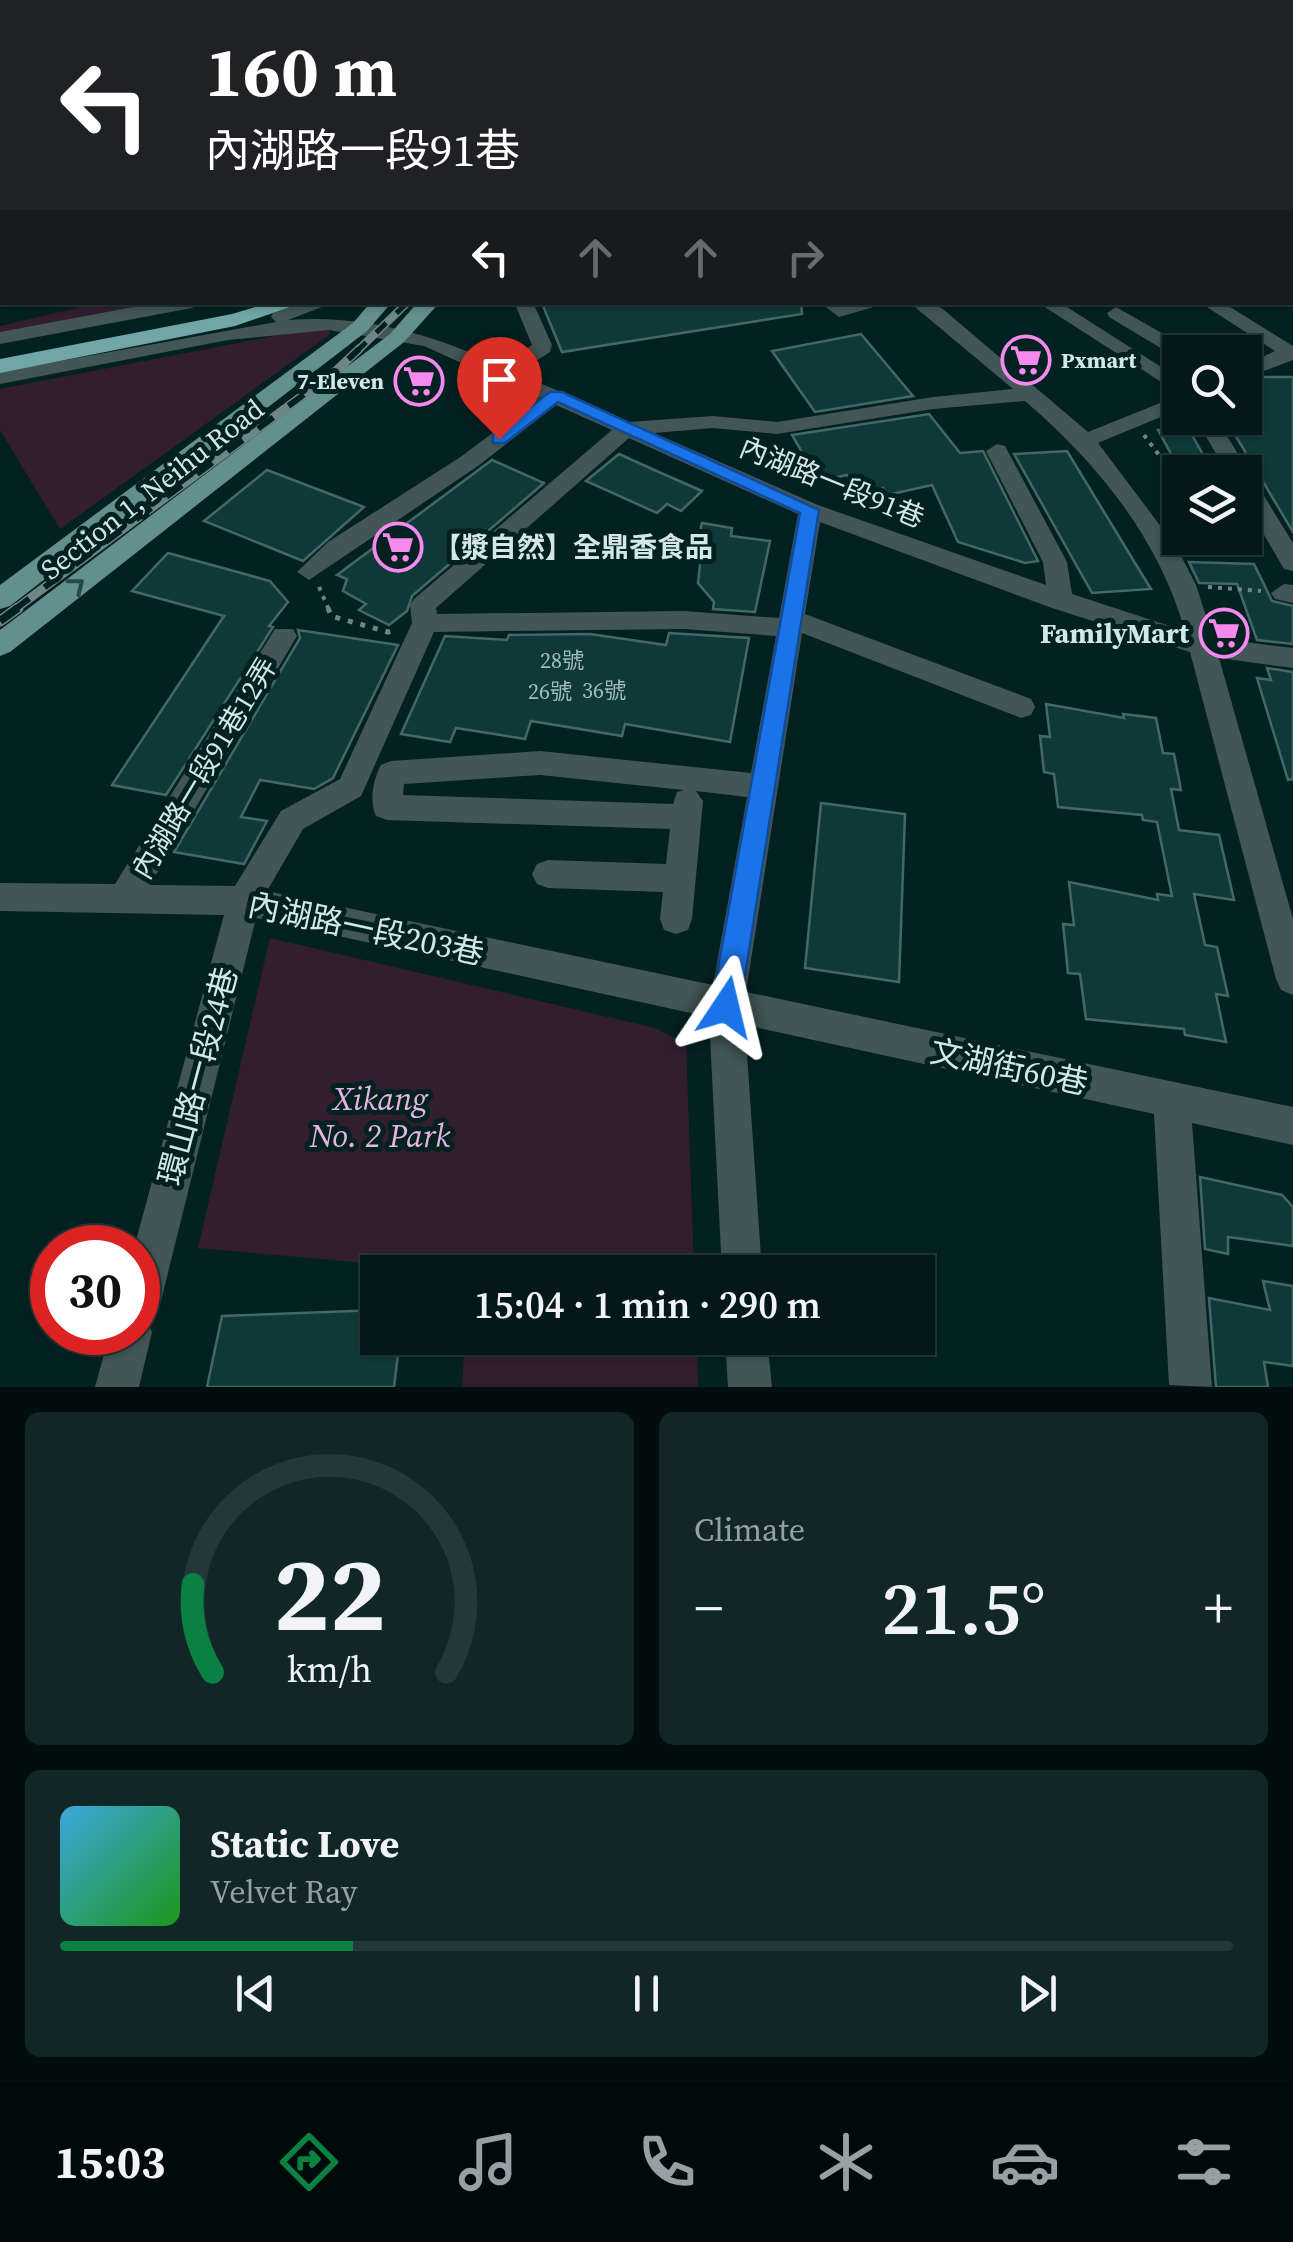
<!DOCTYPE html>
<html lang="en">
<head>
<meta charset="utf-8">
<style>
  body { margin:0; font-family:"Source Serif 4","Noto Sans TC",serif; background:#112626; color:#f1f3f6; height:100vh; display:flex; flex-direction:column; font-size:38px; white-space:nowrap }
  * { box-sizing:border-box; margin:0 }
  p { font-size:32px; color:#97a0a2 }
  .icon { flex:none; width:55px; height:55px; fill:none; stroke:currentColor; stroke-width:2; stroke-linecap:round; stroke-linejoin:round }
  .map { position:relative; height:1387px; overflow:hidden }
  .side { display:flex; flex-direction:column; gap:25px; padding:25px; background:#020e0e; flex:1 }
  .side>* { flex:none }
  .guide { position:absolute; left:0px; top:0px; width:1295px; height:305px; box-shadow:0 2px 8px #0004,0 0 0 2px #243838; background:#202124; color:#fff; overflow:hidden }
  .controls { position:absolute; left:1162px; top:335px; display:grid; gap:20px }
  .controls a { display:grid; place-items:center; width:100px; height:100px; border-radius:0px; background:#031919; box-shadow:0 2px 8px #0004,0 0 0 2px #243838; font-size:50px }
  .speed { position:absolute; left:30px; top:1225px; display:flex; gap:20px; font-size:50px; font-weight:700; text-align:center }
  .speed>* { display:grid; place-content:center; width:130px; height:130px; border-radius:50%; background:#031919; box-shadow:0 2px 8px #0004,0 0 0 2px #243838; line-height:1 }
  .speed .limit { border:15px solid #d22; background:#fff; color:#111 }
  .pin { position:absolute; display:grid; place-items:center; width:85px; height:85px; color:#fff; margin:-102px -42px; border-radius:50% 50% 50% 0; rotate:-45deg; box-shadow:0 0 10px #0007 }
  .pin .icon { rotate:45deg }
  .me { position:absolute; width:110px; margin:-55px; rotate:10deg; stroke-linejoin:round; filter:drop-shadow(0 0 8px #0008) }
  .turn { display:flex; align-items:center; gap:35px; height:210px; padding:0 40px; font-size:45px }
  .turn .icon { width:130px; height:130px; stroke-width:2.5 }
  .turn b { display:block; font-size:70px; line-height:85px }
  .lanes { display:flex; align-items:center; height:95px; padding:0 40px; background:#0003; justify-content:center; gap:50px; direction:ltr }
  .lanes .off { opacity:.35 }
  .big { font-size:75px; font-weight:600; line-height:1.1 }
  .side .card { flex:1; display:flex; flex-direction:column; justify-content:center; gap:15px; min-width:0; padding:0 35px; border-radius:15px; background:#112626 }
  .side .dial { align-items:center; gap:0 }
  .dial svg { height:260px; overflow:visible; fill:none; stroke:#243838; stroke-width:7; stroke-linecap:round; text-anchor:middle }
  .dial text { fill:#f1f3f6; stroke:none }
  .song { display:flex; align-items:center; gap:30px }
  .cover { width:120px; height:120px; border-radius:15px; background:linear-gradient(135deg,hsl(200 70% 55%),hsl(120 70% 35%)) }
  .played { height:10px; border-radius:5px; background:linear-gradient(90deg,#0b8043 25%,#243838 25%) }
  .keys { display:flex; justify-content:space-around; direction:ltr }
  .heat { display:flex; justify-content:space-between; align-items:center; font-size:55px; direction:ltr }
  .side .tiles { flex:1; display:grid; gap:25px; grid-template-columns:1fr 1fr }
  .card:last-child { grid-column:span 2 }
  .trip { position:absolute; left:360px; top:1255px; width:575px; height:100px; border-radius:0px; background:#031919; box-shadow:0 2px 8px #0004,0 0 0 2px #243838; font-weight:600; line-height:100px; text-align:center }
  .menu { display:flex; height:160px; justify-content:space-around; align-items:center; background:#010a0a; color:#97a0a2 }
  .menu .icon { width:70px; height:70px }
  .menu .current { color:#0b8043 }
  .menu b { font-size:45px; color:#f1f3f6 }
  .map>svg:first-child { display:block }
  .green { fill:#331e31 }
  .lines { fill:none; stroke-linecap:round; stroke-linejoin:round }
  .stream { stroke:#150114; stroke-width:5 }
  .building { fill:#0f3939; stroke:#426867; stroke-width:2.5 }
  .path-far2 { stroke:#6d8685; stroke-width:2.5; stroke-dasharray:2.5 4; stroke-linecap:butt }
  .path-far1 { stroke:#6d8685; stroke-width:4; stroke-dasharray:4 6; stroke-linecap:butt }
  .path { stroke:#6d8685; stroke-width:5; stroke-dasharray:5 8; stroke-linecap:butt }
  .minor { fill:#415655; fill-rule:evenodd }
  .major { fill:#638f8e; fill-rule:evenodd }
  .highway { fill:#70a6a5; fill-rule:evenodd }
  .rail-far2-casing { stroke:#6e8786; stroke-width:8 }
  .rail-far1-casing { stroke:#6e8786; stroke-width:9 }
  .rail-casing { stroke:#6e8786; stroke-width:11 }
  .rail-far2 { stroke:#042121; stroke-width:5; stroke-dasharray:14; stroke-linecap:butt }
  .rail-far1 { stroke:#042121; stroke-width:6; stroke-dasharray:19; stroke-linecap:butt }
  .rail { stroke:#042121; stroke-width:8; stroke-dasharray:24; stroke-linecap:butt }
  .oneway { stroke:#254847 }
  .route { fill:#1a73e8; stroke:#114b97; stroke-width:2.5 }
  .labels { text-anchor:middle; stroke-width:10; stroke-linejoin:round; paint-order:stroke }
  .far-poi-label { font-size:22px; font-weight:bold; fill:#d3e7e6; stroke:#042121; text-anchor:start }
  .number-label { font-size:22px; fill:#a2bcbb }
  .street-label { font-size:28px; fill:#d3e7e6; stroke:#042121 }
  .poi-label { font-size:28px; font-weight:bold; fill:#d3e7e6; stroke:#042121; text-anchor:start }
  .near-street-label { font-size:32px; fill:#d3e7e6; stroke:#042121 }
  .near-park-label { font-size:32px; font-style:italic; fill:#e7b3e2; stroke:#042121 }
</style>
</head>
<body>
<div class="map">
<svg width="1293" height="1387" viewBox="0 0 1293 1387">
  <rect width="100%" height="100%" fill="#042121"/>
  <g class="green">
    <polygon points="98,303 170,303 0,334 0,326"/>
    <polygon points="316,328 330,329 329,335 60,529 0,430 0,389"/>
    <polygon points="270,938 655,1028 686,1044 694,1272 469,1272 198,1248"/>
    <polygon points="465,1338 697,1338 698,1387 462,1387"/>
  </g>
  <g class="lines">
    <polyline class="stream" points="1287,302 1293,304"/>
  </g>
  <g class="building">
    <polygon points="561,302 801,302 802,314 562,352 543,306"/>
    <polygon points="861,334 913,396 815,412 772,351"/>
    <polygon points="1259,377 1293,377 1293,532 1225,418 1245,418 1245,381"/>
    <polygon points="929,414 960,453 983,451 1038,561 1025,563 958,542 932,485 887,495 883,488 860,494 847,475 819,481 792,435"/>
    <polygon points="1158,430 1189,430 1213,472 1181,472"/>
    <polygon points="1067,451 1135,563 1151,589 1092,593 1014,454"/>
    <polygon points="619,454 661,473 702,491 681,511 667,504 657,513 586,481"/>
    <polygon points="492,460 544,483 412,596 407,611 389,625 359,610 366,604 343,591 347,579 337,575"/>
    <polygon points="267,470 364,507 303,561 204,521"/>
    <polygon points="702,523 732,528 731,536 770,541 755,612 713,609 714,602 698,583 701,555 694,554"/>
    <polygon points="168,553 270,581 288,602 269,626 273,627 166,795 112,785 224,616 132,591"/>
    <polygon points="1189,562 1254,564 1272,601 1293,606 1293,644 1257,640 1237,584 1199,583"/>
    <polygon points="298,630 398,645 333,778 314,789 260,780 241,817 267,821 244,864 174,852 300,638"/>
    <polygon points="669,633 749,638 730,742 625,724 622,736 531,721 525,739 456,728 450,742 401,734 445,636 507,640 509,635 590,634 666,645"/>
    <polygon points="1267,668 1293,672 1293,779 1288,780 1257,678 1271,680"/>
    <polygon points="1046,704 1124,718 1123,714 1156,718 1163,753 1174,754 1181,790 1171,789 1179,830 1219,835 1234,900 1194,894 1205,945 1217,947 1228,996 1216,994 1226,1042 1185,1035 1184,1029 1086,1019 1080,974 1068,973 1063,924 1074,925 1069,882 1158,900 1157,894 1172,896 1157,822 1143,820 1142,815 1058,807 1054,774 1044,772 1040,736 1050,737"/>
    <polygon points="821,803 905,814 899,982 805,968"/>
    <polygon points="1200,1177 1282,1195 1293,1207 1293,1246 1228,1237 1228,1254 1205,1249"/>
    <polygon points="1263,1281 1293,1286 1293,1366 1264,1362 1268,1387 1216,1387 1209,1298 1270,1310"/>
    <polygon points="378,1310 378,1338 400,1338 394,1387 207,1387 222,1316"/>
  </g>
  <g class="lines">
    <polyline class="path-far2" points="164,2 182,0"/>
    <g class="path-far1">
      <polyline points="1144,435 1180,483"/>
      <polyline points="319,587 329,610"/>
      <polyline points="1208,587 1261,591"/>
    </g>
    <polyline class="path" points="328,608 331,616 388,632 396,630"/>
    <g class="minor">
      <polygon points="608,0 618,0 620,2 607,2"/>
      <polygon points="828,0 854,0 856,2 827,2"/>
      <polygon points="953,0 965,0 966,2 955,2"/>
      <polygon points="2,6 2,14 0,15 0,7"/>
      <rect x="1292" y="60" width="1" height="8"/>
      <rect x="0" y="68" width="2" height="8"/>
      <rect x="0" y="92" width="2" height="8"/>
      <rect x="0" y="113" width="2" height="8"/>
      <rect x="1292" y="130" width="1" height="8"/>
      <polygon points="2,147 2,159 0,160 0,148"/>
      <rect x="1292" y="186" width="1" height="10"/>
      <rect x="1292" y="248" width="1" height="10"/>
      <polygon points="160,302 201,302 192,308 0,344 0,332"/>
      <path d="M306 302H335L288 320C365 314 432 335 501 365L532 345 515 304 542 302 535 307 552 345 550 352 517 373 629 422 713 416 777 422 933 397 1013 389 909 302H932L944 310 1088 432 1180 395V409L1098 443 1177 548 1196 585 1213 638 1293 648V668L1219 658 1293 919V995L1281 990 1276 979 1190 652 1052 608 820 522 805 614 1031 699 1035 707 1031 715 1021 718 802 633 746 992 1293 1107V1145L1192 1123 1212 1387 1169 1385 1154 1114 745 1025 762 1272H722L709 1017 256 918 159 1309 149 1325 152 1332 139 1387H95L110 1332H138V1248H134L224 915 0 911V883L115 884 275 629H293L297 636 150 885 235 886 281 811 340 779 412 623 410 605 414 599 612 430 556 405 478 466 309 580 297 572 328 542 462 456 539 398 424 346 329 330 228 340 0 384V372L276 322 271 317 273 313ZM1025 401C1098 464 1158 537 1185 631L1072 594 1067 562 1005 446 997 444 986 451 1043 562 1046 585 818 505 654 433 713 428 777 434 933 409ZM629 438 798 514 779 618 684 611 437 614 436 608ZM684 629 776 636 751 773 540 751 391 761 381 765C373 779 369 802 376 816L387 820 670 829 666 864 548 860 537 864 532 874 537 884 548 888 663 892 660 919 664 930 676 934 688 930 692 919 703 801 696 791 747 797 713 985 267 891 303 829 361 796 434 632ZM540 775 684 790 677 792 673 804 403 795 404 784Z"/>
      <polygon points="819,302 891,302 839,317"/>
      <polygon points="1037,302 1059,302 1180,379 1180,394"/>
      <polygon points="1199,302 1222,302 1293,346 1293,360 1245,378 1245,365 1275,351"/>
      <polygon points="1116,307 1188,348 1191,352 1174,356 1109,317 1107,313"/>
      <polygon points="1195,418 1216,418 1249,472 1246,476 1253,478 1293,543 1293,571 1284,569 1245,502 1245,472 1227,472"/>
      <polygon points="1284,584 1293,585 1293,603 1275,599 1271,593"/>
      <polygon points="725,1338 767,1338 772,1387 728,1387"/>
    </g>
    <g class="major">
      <rect x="459" y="0" width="12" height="2"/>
      <rect x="490" y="0" width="12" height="2"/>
      <polygon points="371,302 392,302 367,331 10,606 0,609 0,585 353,323"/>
      <polygon points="418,302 440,302 404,342 10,652 0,656 0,630 390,334"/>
    </g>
    <polygon class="highway" points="272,302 305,302 235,326 0,373 0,359 232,314"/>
    <g class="rail-far2-casing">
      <polyline id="rail-far2" points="356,352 408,302"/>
    </g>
    <g class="rail-far1-casing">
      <polyline id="rail-far1" points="14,610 337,370 359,349"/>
    </g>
    <g class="rail-casing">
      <polyline id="rail" points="0,621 18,608"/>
    </g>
    <use href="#rail-far2" class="rail-far2"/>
    <use href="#rail-far1" class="rail-far1"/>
    <use href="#rail" class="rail"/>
  </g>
  <defs><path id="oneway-chevron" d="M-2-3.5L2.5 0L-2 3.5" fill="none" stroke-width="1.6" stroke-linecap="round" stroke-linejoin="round" transform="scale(2.5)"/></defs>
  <use class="oneway" href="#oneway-chevron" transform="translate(77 585) rotate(-38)"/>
  <polygon class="route" points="550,392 562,392 819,510 740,1007 736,1017 726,1021 716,1017 711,1007 800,513 558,402 505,443 493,443 493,435"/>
  <defs>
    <g id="supermarket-ring" transform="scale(2.5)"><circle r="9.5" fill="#042121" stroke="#f589ee" stroke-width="1.5"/><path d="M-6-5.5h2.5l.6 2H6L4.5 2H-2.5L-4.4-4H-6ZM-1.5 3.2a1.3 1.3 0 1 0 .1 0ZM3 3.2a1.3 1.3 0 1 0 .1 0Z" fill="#f589ee"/></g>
  </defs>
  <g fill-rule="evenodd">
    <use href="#supermarket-ring" x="1026" y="360"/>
    <use href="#supermarket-ring" x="419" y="381"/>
    <use href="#supermarket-ring" x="398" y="547"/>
    <use href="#supermarket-ring" x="1224" y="633"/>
  </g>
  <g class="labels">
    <g class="far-poi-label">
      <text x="1061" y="368">Pxmart</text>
      <text x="384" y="389" text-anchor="end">7-Eleven</text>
    </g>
    <g class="number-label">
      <text x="562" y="668">28號</text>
      <text x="604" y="698">36號</text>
      <text x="550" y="699">26號</text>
    </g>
    <g class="street-label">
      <text transform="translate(832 482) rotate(22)" y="10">內湖路一段91巷</text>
      <text transform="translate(152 489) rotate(-38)" y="10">Section 1, Neihu Road</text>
      <text transform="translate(204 768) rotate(-59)" y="10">內湖路一段91巷12弄</text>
    </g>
    <g class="poi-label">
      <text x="433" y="557">【漿自然】全鼎香食品</text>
      <text x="1189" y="643" text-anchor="end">FamilyMart</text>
    </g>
    <g class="near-street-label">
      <text transform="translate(366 929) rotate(12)" y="11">內湖路一段203巷</text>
      <text transform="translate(1009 1067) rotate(12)" y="11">文湖街60巷</text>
      <text transform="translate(198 1076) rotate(-75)" y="11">環山路一段24巷</text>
    </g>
    <g class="near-park-label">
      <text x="380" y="1110">Xikang<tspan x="380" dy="37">No. 2 Park</tspan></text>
    </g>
  </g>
</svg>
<div class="controls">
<a><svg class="icon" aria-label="search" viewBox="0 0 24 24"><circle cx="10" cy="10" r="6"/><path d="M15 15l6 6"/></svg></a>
<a><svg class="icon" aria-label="layers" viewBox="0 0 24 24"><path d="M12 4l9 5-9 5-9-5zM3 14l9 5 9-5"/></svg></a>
</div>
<div class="speed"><div class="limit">30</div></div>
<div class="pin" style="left:499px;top:439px;background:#d93025"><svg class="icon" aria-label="arrive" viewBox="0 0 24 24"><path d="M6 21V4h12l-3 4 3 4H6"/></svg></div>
<svg class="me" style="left:726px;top:1007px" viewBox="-20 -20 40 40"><path d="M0-17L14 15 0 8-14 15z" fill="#1a73e8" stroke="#fff" stroke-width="4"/></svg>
<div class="trip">15:04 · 1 min · 290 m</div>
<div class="guide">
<div class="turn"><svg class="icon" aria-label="left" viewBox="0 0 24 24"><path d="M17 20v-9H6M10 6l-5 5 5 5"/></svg><div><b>160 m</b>內湖路一段91巷</div></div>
<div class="lanes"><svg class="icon" aria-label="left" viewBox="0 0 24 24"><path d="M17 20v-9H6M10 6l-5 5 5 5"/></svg><svg class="icon off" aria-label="ahead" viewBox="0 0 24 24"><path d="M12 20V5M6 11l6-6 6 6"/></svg><svg class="icon off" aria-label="ahead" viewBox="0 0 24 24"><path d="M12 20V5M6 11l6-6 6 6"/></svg><svg class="icon off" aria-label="right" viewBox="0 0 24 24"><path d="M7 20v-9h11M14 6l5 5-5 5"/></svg></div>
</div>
</div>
<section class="side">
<div class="tiles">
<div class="card dial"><svg viewBox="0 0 100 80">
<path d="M14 69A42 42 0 1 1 86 69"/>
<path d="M14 69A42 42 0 0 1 8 42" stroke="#0b8043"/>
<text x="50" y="56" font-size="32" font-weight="700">22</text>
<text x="50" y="72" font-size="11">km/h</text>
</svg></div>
<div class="card"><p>Climate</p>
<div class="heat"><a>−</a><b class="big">21.5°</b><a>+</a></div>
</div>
<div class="card">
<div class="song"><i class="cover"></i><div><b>Static Love</b><p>Velvet Ray</p></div></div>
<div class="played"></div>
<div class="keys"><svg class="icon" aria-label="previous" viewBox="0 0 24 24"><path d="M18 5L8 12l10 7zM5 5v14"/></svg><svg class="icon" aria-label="pause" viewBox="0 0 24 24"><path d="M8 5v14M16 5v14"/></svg><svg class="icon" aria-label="next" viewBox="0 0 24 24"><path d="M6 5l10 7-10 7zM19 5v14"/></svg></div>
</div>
</div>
</section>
<nav class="menu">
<b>15:03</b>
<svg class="icon current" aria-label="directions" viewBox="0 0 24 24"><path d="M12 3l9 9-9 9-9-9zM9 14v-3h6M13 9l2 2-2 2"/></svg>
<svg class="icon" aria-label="music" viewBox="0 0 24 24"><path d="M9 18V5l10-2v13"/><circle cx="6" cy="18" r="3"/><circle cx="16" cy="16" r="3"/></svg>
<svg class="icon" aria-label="phone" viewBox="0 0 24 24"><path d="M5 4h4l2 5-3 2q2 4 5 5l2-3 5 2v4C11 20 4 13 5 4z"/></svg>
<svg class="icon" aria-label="climate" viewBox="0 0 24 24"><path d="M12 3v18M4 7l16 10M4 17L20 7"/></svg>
<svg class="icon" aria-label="car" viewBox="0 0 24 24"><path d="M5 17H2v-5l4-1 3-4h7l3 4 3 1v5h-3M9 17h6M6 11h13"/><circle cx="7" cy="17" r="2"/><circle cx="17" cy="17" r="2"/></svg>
<svg class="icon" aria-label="filters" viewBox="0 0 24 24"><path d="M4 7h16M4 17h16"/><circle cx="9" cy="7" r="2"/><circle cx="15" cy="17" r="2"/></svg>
</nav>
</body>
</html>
